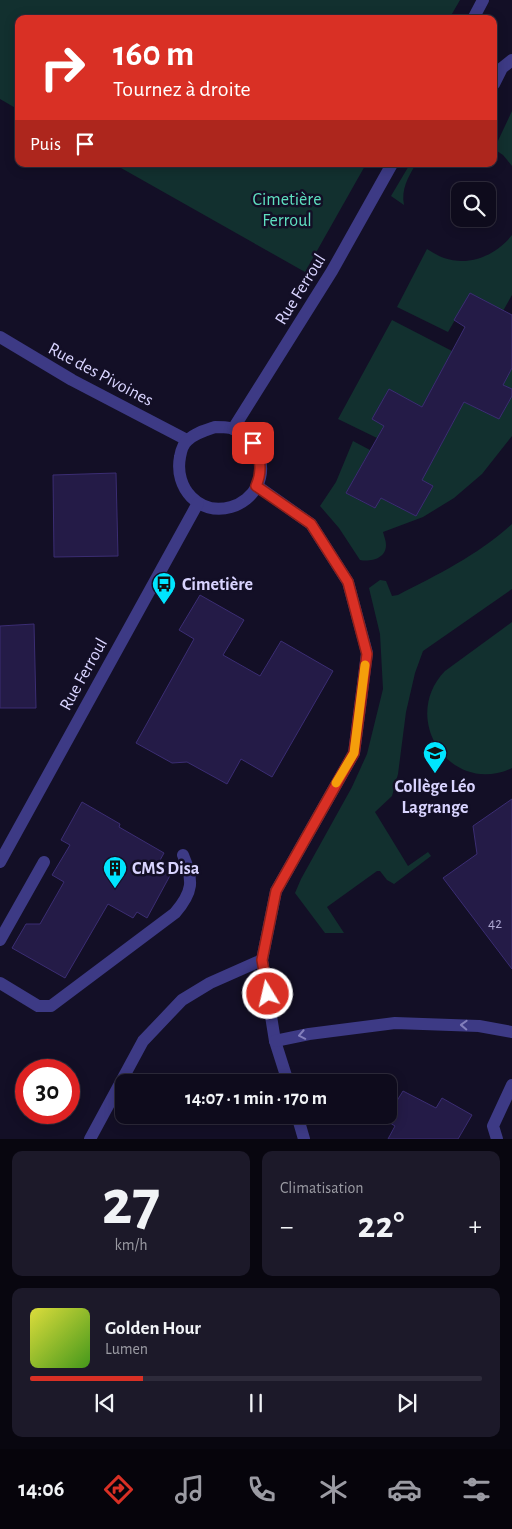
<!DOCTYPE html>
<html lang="fr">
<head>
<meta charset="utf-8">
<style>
  body { margin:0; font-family:"Alegreya Sans",sans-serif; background:#1c1929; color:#f1f3f6; height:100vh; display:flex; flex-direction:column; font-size:19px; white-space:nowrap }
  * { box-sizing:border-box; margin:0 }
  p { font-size:16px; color:#9b9ba3 }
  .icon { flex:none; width:28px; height:28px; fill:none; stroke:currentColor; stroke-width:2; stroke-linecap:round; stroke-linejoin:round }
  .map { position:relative; height:1139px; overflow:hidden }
  .side { display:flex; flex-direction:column; gap:12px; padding:12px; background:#08060f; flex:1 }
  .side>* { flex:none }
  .guide { position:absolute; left:15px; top:15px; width:482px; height:152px; border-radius:10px; box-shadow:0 2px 12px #0003,0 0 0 1px #2e2b3b; background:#d93025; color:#fff; overflow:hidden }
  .controls { position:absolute; left:451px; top:182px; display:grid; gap:10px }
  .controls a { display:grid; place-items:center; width:45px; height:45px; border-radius:10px; background:#0e0b1c; box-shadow:0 2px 12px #0003,0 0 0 1px #2e2b3b; font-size:25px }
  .speed { position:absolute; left:15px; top:1059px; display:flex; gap:10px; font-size:25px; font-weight:700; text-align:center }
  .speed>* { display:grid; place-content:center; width:65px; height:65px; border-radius:50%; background:#0e0b1c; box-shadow:0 2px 12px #0003,0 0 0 1px #2e2b3b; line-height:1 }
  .speed .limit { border:8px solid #d22; background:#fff; color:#111 }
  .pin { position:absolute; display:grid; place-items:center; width:42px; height:42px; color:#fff; margin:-21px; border-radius:10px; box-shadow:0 2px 8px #0006 }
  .me { position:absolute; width:55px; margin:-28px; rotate:351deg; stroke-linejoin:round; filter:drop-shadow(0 0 4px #0008) }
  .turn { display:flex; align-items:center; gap:18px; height:105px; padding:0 15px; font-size:22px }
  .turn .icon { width:65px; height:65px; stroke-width:2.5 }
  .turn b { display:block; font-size:35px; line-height:42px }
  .then { display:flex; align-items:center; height:48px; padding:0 15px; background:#0003; gap:10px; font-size:19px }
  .big { font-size:38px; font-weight:700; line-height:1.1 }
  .side .widget { flex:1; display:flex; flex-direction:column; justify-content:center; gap:8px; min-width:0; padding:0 18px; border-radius:10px; background:#1c1929 }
  .side .dial { align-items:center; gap:0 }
  .dial b { font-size:65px; line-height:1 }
  .song { display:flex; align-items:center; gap:15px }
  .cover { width:60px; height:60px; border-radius:8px; background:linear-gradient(135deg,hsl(60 70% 55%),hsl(100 70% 35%)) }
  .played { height:5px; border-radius:2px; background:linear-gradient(90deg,#d93025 25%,#2e2b3b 25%) }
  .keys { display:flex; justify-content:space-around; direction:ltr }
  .heat { display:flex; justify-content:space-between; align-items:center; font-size:28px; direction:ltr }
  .side .tiles { flex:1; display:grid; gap:12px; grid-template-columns:1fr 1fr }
  .widget:last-child { grid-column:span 2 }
  .trip { position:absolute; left:115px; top:1074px; width:282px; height:50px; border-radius:10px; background:#0e0b1c; box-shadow:0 2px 12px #0003,0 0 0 1px #2e2b3b; font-weight:700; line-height:50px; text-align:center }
  .dock { display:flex; height:80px; justify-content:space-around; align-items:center; background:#06040b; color:#9b9ba3 }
  .dock .icon { width:35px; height:35px }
  .dock .current { color:#d93025 }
  .dock b { font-size:22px; color:#f1f3f6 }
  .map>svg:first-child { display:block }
  .green { fill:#12302f }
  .building { fill:#241b47; stroke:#3b2d73 }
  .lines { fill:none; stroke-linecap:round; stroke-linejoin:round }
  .minor { stroke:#3d3a85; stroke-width:12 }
  .oneway { stroke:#837fbc }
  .route-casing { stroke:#8d1f18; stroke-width:12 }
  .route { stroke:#d93025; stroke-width:9 }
  .slow { stroke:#f59e0b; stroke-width:9 }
  .labels { text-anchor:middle; stroke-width:5; stroke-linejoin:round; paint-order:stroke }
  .number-label { font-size:15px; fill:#aca6d1 }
  .park-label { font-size:18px; fill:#5fe0c0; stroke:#130f26 }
  .street-label { font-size:18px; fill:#d9d4ff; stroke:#130f26 }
  .poi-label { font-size:18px; font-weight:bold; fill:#d9d4ff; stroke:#130f26; text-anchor:start }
</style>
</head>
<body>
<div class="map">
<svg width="512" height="1139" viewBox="0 0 512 1139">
  <rect width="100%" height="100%" fill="#130f26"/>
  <g class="green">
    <polygon points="0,0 460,0 449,19 19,19 19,110 0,99"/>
    <polygon points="512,111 512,166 503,155 494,149 494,145 496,145"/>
    <polygon points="114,164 366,164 305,272"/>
    <path d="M410 164H416C408 177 401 189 404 205L391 196Z"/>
    <path d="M512 235V295L503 311 470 294 448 332 397 307 427 249C432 252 438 256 444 258 470 267 496 255 512 235Z"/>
    <polygon points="392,320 452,351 422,407 389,389 372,419 384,425 377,438 338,419"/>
    <polygon points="512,368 512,389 503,385"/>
    <path d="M512 396V436L482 474 454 498 423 517 383 532C384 536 386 541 386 545 386 559 370 562 360 560L339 528 320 506 336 482 353 441 370 450 346 493 374 508 381 498 416 516 433 486 422 480 464 402 499 419Z"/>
    <path d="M512 524V589L423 651 415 673 406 712 398 774 392 796 375 812 408 866 428 852 431 856 394 884 387 880 380 871H377L327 907 344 933H325L295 893 301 879 352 787 367 754 383 689 380 634 369 588 380 580 386 581 392 596 398 595C439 574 478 555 512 524Z"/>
    <path d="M512 622V768C450 797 399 718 445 671Z"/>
  </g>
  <g class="building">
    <polygon points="470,293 512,315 512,368 503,385 512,389 512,396 499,419 464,402 422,480 433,486 416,516 381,498 375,508 346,493 384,426 372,419 389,389 422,407 465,327 454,320"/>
    <polygon points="116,473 118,556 54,557 53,475"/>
    <polygon points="200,595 244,620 223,655 260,676 281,641 333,671 272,777 241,759 227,784 187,762 172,763 136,743 194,639 179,630"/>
    <polygon points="34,624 36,708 0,708 0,626"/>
    <polygon points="512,799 512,969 443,878 477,854 473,826"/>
    <polygon points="82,802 120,824 119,827 164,853 159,862 173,870 147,918 137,912 133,918 108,904 65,978 12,948 26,924 40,924 64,882 52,875 70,845 61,840"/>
    <polygon points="403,1091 436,1108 442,1098 472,1115 458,1139 388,1139 395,1126 385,1120"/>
  </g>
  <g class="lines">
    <g class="minor">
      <polyline points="473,19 483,0"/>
      <polyline points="494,84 502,68 512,60"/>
      <polyline points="0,337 72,380 187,440"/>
      <path d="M215 427C220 427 226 427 230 428 255 434 268 463 257 486 252 496 242 504 231 507 199 516 174 488 180 457 181 451 184 443 188 440 195 433 206 430 215 427Z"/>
      <polyline points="233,429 332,271 392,164"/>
      <polyline points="257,486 311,524 348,582 367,653 354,753 276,891 262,960 275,1041 288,1082"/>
      <polyline points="0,862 198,503"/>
      <polyline points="0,940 44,862"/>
      <path d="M0 983 38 1006H51L175 913C193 892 194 881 183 855"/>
      <polyline points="275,1041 309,1034 395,1023 479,1026 512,1032"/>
      <polyline points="297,1115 304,1139"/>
      <polyline points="90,1139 143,1041 182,1000 210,983 262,960"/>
      <polyline points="497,1139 493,1126 512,1085"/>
    </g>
  </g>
  <defs><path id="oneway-chevron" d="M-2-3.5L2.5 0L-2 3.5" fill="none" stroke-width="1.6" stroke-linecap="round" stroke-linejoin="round" transform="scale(1.25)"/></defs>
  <g class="oneway">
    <use href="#oneway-chevron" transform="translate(464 1025) rotate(-178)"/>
    <use href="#oneway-chevron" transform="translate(302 1035) rotate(169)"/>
  </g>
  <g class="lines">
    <g class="route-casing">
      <path id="route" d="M253 443C260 458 263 470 256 486L311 524 348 582 367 654 354 753 276 891 262 960 268 994"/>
    </g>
    <use href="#route" class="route"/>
    <polyline class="slow" points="336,783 354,753 365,665"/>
  </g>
  <defs>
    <g id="bus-pin" transform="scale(1.25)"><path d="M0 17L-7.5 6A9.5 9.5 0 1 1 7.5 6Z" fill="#00e5ff" stroke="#130f26"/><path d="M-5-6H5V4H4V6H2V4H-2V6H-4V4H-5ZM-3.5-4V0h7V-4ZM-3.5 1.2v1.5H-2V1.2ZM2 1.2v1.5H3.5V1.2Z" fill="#111"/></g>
    <g id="school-pin" transform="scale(1.25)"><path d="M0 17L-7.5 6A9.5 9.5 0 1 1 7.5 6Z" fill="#00e5ff" stroke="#130f26"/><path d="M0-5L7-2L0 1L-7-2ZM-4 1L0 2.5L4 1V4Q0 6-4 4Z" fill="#111"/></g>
    <g id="building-pin" transform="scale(1.25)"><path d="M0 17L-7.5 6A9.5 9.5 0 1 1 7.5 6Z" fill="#00e5ff" stroke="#130f26"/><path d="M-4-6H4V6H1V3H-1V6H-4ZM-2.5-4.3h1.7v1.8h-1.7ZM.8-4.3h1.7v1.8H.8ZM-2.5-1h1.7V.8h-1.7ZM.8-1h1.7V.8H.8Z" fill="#111"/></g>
  </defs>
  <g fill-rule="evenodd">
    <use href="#bus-pin" x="164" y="584"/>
    <use href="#school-pin" x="435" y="753"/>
    <use href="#building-pin" x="115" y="868"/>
  </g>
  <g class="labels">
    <g class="number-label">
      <text x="495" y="928">42</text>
    </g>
    <g class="park-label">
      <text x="287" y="205">Cimetière<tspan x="287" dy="21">Ferroul</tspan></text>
    </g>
    <g class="street-label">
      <text transform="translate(300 289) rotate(-58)" y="6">Rue Ferroul</text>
      <text transform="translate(101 374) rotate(28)" y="6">Rue des Pivoines</text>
      <text transform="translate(83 674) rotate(-61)" y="6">Rue Ferroul</text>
    </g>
    <g class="poi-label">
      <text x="182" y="590">Cimetière</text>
      <text x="435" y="792" text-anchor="middle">Collège Léo<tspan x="435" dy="21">Lagrange</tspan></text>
      <text x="132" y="874">CMS Disa</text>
    </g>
  </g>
</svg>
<div class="controls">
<a><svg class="icon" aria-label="search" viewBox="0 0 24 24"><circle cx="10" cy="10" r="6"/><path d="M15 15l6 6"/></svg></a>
</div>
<div class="speed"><div class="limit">30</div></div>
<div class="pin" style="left:253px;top:443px;background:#d93025"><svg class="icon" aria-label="arrive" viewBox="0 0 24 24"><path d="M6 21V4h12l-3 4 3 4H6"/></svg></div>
<svg class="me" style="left:268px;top:994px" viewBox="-20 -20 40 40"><circle r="17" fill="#d93025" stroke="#fff" stroke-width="3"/><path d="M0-11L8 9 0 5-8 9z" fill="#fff"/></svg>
<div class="trip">14:07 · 1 min · 170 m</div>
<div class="guide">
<div class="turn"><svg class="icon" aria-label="right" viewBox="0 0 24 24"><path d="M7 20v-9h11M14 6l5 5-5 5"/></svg><div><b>160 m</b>Tournez à droite</div></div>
<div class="then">Puis<svg class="icon" aria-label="arrive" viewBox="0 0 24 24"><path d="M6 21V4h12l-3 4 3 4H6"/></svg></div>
</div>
</div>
<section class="side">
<div class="tiles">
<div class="widget dial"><b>27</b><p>km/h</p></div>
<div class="widget"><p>Climatisation</p>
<div class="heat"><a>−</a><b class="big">22°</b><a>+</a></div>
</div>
<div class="widget">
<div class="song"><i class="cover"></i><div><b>Golden Hour</b><p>Lumen</p></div></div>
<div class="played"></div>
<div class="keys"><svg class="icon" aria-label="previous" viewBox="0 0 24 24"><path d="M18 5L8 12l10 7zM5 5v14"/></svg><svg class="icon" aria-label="pause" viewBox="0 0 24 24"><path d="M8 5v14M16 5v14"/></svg><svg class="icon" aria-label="next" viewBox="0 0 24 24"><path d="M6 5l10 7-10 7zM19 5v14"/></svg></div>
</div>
</div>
</section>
<nav class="dock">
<b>14:06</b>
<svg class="icon current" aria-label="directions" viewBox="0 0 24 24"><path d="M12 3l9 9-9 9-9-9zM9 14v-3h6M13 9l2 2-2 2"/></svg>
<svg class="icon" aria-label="music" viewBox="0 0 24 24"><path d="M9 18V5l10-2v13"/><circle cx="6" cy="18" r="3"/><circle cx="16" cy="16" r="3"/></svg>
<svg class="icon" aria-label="phone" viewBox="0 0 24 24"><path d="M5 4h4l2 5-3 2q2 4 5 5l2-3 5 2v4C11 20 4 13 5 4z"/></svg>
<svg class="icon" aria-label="climate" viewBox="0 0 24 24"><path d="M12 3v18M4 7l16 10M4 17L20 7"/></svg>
<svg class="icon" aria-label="car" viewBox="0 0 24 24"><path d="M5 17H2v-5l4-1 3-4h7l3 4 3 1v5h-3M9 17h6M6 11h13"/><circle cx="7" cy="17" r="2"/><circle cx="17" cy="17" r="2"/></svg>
<svg class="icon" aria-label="filters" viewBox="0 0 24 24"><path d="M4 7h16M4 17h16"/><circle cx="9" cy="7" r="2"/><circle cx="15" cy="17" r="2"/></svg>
</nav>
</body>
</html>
